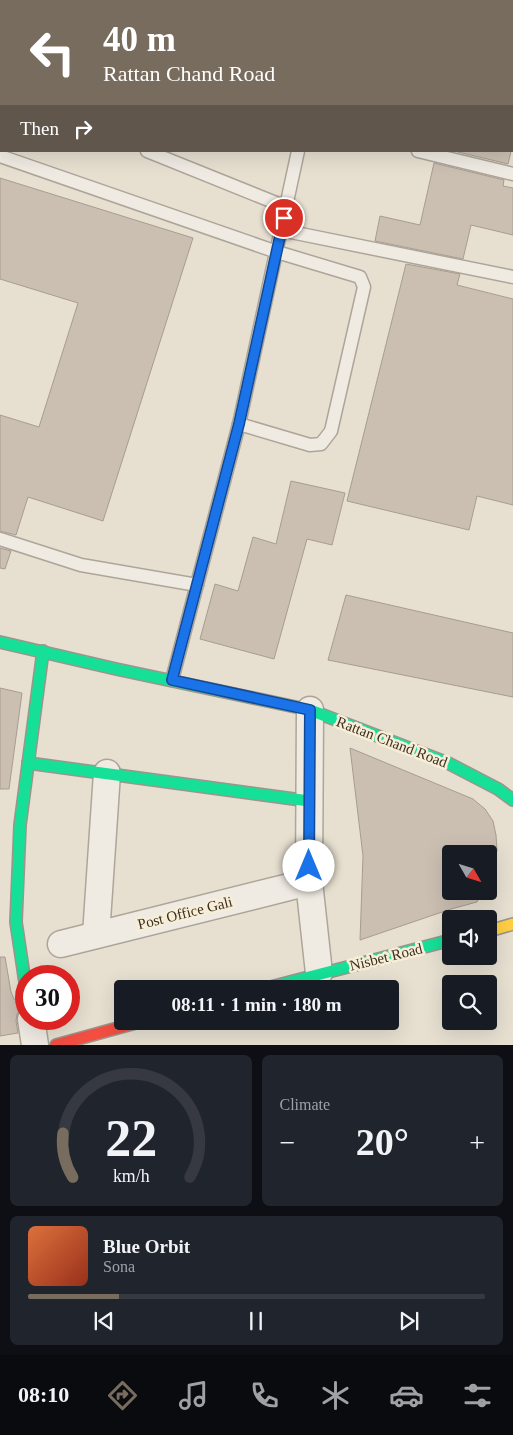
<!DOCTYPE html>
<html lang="en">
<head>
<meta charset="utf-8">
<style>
  body { margin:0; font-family:Georgia,serif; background:#20242c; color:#f1f3f6; height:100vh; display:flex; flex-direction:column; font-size:19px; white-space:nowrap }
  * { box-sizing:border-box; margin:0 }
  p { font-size:16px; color:#9ea1a6 }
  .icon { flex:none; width:28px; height:28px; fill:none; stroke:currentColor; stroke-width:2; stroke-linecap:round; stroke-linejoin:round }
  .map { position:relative; height:1045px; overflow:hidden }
  .side { display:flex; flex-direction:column; gap:10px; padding:10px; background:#0d0f14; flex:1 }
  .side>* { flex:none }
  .banner { position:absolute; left:0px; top:0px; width:514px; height:152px; box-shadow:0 5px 20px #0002; background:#786c5e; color:#fff; overflow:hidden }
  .needle { width:32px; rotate:129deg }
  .controls { position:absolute; left:442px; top:845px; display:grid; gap:10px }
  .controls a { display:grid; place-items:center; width:55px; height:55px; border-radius:5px; background:#171b24; box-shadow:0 5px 20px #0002; font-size:25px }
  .speed { position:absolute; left:15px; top:965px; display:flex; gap:10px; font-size:25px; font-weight:700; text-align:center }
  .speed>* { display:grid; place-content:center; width:65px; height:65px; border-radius:50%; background:#171b24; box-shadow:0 5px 20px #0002; line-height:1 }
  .speed .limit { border:8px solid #d22; background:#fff; color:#111 }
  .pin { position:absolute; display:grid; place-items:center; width:42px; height:42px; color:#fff; margin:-21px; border:2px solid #fff; border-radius:50%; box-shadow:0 1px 5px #0007 }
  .me { position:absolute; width:55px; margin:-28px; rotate:0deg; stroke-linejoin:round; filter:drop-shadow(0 0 4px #0008) }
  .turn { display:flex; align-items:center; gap:18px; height:105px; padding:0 20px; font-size:22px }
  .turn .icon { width:65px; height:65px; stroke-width:2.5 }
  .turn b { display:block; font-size:35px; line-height:42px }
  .then { display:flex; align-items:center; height:48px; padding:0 20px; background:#0003; gap:10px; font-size:19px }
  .big { font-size:38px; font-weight:700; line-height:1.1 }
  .side .card { flex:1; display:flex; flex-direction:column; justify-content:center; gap:8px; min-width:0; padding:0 18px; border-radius:8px; background:#20242c }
  .side .dial { align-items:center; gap:0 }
  .dial svg { height:130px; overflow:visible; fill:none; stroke:#363941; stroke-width:7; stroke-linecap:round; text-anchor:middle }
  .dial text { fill:#f1f3f6; stroke:none }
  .song { display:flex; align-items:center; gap:15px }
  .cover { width:60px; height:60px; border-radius:8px; background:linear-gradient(135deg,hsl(20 70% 55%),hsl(10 70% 35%)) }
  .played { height:5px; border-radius:2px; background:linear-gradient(90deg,#786c5e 20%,#363941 20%) }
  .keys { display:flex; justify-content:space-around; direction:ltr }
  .heat { display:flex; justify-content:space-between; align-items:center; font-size:28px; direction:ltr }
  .side .tiles { flex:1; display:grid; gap:10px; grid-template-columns:1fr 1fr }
  .card:last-child { grid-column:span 2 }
  .trip { position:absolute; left:114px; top:980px; width:285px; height:50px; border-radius:5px; background:#171b24; box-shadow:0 5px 20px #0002; font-weight:700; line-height:50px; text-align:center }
  .tab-bar { display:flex; height:80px; justify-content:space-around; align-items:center; background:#090b0e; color:#9ea1a6 }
  .tab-bar .icon { width:35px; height:35px }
  .tab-bar .current { color:#786c5e }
  .tab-bar b { font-size:22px; color:#f1f3f6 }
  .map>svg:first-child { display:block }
  .green { fill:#d6d7b3 }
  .building { fill:#cbbfb2; stroke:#a89c90 }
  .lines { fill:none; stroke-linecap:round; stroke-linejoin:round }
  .lane-casing { stroke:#ada599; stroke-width:15 }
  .street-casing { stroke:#ada599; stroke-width:29 }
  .fast-casing { stroke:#9c958a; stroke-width:14 }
  .slow-casing { stroke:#9c958a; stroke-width:14 }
  .jam-casing { stroke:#9c958a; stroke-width:14 }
  .lane { stroke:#efebe3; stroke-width:12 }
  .street { stroke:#efebe3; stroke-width:26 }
  .fast { stroke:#16e098; stroke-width:11 }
  .slow { stroke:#ffcf43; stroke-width:11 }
  .jam { stroke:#f24e42; stroke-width:11 }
  .route-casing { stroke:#114b97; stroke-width:12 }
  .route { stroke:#1a73e8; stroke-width:9 }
  .labels { text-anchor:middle; stroke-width:5; stroke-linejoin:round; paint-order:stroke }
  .street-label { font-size:15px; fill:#3d2e20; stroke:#f7eed8 }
</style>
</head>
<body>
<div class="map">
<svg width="513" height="1045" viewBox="0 0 513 1045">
  <rect width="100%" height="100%" fill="#e7e0d1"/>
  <g class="green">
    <polygon points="81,0 287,0 287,1 80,1"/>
    <polygon points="377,0 513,0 513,42 512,1 376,1"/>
  </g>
  <g class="building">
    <polygon points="454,151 511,151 508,164"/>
    <polygon points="434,163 504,180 503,186 513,188 513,235 471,225 463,259 375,241 380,216 420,225"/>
    <polygon points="0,178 193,238 103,521 28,497 16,535 0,531 0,415 39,427 78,303 0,279"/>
    <polygon points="406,264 460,274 457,285 513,299 513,505 477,496 469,530 347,501"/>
    <polygon points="291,481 345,493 332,545 307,539 274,659 200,639 215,584 238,591 253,537 276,544"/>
    <polygon points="0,548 11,551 5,569 0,568"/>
    <polygon points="346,595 513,633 513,697 328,660"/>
    <polygon points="0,688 22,693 9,789 0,789"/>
    <polygon points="350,748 473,799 485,809 493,821 496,835 497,850 492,877 489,880 489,854 451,854 451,891 482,891 477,902 451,909 360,940 363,856"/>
    <polygon points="0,957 5,957 11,992 14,999 21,1004 21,1008 17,1014 16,1021 18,1033 0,1036"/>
  </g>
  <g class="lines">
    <g class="lane-casing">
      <g id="lane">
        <polyline points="49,1 50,0"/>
        <polyline points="331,1 332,0"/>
        <polyline points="0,92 1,93"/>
        <polyline points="147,151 286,207"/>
        <polyline points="418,151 513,174"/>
        <polyline points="0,156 277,252 360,277 364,287 331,431 321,444 310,445 239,424"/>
        <polyline points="281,230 513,277"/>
        <polyline points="0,539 81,565 197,585"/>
        <polyline points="172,680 239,424 298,151"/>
      </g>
    </g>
    <g class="street-casing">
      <g id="street">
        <polyline points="310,710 309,882 319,973"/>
        <polyline points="96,935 107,773"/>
        <polyline points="61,944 309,882"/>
        <polyline points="31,1019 35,1045"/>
      </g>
    </g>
    <g class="fast-casing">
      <g id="fast">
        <polyline points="0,642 116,669 310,710 448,763 498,789 513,800"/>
        <polyline points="28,763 309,801"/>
        <polyline points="26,989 16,922 20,825 43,651"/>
        <polyline points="263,989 451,940"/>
      </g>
    </g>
    <g class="slow-casing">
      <polyline id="slow" points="489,931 513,924"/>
    </g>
    <g class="jam-casing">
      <polyline id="jam" points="56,1045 143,1021"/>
    </g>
    <use href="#lane" class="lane"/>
    <use href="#street" class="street"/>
    <use href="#fast" class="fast"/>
    <use href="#slow" class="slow"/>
    <use href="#jam" class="jam"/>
  </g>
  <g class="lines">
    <g class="route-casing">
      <polyline id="route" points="284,218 239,424 172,680 310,710 309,866"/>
    </g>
    <use href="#route" class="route"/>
  </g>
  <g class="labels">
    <g class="street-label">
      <text transform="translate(392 742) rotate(21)" y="5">Rattan Chand Road</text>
      <text transform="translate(185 913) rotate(-14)" y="5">Post Office Gali</text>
      <text transform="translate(386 957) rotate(-14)" y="5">Nisbet Road</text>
    </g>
  </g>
</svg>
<div class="controls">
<a><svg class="needle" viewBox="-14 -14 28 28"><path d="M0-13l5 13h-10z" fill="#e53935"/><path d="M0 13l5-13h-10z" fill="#9ea1a6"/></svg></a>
<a><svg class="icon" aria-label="sound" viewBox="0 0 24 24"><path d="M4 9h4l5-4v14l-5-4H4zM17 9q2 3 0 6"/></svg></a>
<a><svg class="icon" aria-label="search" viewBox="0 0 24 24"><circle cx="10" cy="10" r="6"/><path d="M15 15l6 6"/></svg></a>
</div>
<div class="speed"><div class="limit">30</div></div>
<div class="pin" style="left:284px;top:218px;background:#d93025"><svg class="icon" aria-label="arrive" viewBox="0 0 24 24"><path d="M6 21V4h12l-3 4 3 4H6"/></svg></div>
<svg class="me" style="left:309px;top:866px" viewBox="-20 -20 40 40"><circle r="19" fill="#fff"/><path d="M0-13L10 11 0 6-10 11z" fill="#1a73e8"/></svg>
<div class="trip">08:11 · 1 min · 180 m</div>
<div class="banner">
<div class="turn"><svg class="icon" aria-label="left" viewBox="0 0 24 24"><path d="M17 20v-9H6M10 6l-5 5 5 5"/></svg><div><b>40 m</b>Rattan Chand Road</div></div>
<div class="then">Then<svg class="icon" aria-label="right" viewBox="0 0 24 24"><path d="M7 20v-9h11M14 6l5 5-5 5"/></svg></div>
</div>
</div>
<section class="side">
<div class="tiles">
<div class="card dial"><svg viewBox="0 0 100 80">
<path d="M14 69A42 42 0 1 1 86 69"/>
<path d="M14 69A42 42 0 0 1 8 42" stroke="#786c5e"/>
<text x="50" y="56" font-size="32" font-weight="700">22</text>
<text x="50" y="72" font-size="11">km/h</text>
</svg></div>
<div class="card"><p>Climate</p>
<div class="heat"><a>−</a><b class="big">20°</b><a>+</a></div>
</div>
<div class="card">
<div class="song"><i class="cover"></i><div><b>Blue Orbit</b><p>Sona</p></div></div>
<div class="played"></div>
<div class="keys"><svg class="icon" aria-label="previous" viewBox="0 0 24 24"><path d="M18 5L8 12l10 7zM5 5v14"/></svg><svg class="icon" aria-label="pause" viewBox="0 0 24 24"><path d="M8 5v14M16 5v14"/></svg><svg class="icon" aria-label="next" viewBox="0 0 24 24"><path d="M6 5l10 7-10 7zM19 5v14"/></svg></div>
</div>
</div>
</section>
<nav class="tab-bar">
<b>08:10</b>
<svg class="icon current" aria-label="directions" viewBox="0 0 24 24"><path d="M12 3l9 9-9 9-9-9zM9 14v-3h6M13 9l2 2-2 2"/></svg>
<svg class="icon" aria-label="music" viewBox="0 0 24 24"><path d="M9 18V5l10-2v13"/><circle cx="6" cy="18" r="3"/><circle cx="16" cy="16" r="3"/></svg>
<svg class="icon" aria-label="phone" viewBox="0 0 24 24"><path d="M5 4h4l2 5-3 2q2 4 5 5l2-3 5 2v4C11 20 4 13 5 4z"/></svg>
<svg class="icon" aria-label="climate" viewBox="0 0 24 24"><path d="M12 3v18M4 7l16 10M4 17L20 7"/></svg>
<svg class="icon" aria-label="car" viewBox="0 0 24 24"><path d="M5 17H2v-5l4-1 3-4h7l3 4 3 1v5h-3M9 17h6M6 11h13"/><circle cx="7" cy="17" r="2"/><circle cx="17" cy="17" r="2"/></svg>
<svg class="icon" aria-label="filters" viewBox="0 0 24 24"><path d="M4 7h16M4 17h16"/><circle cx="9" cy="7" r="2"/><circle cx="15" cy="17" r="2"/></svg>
</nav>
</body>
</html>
